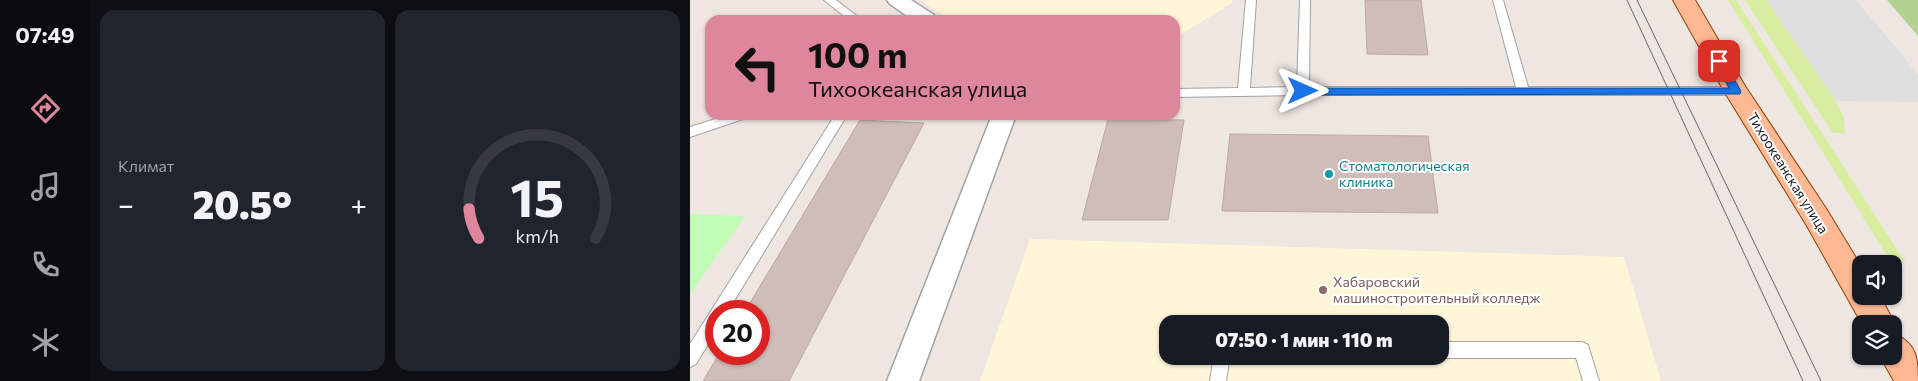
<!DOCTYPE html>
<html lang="ru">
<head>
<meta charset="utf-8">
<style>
  body { margin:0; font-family:Commissioner,sans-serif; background:#20242c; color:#f1f3f6; height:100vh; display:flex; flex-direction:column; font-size:19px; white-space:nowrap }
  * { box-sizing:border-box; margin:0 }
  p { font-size:16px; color:#9ea1a6 }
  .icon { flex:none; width:28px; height:28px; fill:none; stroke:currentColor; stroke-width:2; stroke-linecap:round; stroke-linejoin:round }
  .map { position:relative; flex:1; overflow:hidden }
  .side { display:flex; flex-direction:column; gap:10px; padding:10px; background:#0d0f14; width:600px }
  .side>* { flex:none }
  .top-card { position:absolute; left:15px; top:15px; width:475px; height:105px; border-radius:15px; box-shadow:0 1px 4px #0004; background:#de869c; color:#111; overflow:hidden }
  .buttons { position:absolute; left:1162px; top:255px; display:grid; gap:10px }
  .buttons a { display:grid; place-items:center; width:50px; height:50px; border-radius:10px; background:#171b24; box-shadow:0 1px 4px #0004; font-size:25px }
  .speed { position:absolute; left:15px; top:300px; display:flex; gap:10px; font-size:25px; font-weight:700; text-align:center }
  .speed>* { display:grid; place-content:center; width:65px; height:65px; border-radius:50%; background:#171b24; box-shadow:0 1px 4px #0004; line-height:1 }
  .speed .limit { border:8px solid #d22; background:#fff; color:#111 }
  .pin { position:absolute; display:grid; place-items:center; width:42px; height:42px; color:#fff; margin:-21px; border-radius:10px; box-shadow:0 2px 8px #0006 }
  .me { position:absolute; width:55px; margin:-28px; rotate:90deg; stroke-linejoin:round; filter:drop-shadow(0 0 4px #0008) }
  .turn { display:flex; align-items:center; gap:18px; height:105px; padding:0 20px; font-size:22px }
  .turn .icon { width:65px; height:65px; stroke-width:2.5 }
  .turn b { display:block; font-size:35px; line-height:42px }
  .big { font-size:38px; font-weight:800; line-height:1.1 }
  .side .tile { flex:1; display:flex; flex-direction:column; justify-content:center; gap:8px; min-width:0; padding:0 18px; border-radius:15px; background:#20242c }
  .side .dial { align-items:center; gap:0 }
  .dial svg { height:130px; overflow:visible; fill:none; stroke:#363941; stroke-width:7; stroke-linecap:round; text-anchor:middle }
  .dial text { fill:#f1f3f6; stroke:none }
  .heat { display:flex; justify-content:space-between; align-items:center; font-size:28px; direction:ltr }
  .side .tiles { flex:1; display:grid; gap:10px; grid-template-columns:repeat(2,1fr) }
  .trip { position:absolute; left:469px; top:315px; width:290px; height:50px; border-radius:15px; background:#171b24; box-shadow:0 1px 4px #0004; font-weight:800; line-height:50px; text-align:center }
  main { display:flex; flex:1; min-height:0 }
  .tab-bar { display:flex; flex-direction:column; width:90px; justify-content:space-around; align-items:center; background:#090b0e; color:#9ea1a6 }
  .tab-bar .icon { width:35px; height:35px }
  .tab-bar .on { color:#de869c }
  .tab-bar b { font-size:22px; color:#f1f3f6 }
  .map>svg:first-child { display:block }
  .education { fill:#fff6d8; fill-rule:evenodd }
  .grass { fill:#d8eda0 }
  .forest { fill:#b3d191 }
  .park { fill:#c2fdb7 }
  .parking { fill:#dfdfdf }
  .building { fill:#cebdb9; stroke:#c1a8a1 }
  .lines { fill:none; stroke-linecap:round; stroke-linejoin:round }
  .lane-casing { stroke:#a2a2a2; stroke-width:2 }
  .street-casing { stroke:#a2a2a2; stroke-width:3 }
  .primary-casing { stroke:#934000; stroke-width:2 }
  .lane { fill:#fff; fill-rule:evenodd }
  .street { fill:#fff; fill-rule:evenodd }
  .primary { fill:#ffb894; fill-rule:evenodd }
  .tram { stroke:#696969; stroke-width:1 }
  .route { fill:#1a73e8; stroke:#114b97 }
  .culture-dot { fill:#0f9aa8; stroke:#fff; stroke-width:2 }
  .education-dot { fill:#8d6e63; stroke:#fff; stroke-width:2 }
  .labels { text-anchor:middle; stroke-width:4; stroke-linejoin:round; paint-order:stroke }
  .culture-label { font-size:14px; fill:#0d838f; stroke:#fff; text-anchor:start }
  .street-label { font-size:14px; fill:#1b1b1b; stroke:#fff }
  .education-label { font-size:14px; fill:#785e54; stroke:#fff; text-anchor:start }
</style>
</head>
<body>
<main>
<nav class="tab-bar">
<b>07:49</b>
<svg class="icon on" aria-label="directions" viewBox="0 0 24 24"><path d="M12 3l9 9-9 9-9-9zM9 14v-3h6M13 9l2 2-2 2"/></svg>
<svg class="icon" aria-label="music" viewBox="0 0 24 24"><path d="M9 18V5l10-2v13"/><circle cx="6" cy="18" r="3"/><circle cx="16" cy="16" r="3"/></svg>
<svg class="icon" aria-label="phone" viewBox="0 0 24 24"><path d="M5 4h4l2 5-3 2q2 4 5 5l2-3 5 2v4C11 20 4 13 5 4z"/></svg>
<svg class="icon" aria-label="climate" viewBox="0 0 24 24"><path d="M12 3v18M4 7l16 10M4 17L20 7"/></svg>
</nav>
<section class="side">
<div class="tiles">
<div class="tile"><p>Климат</p>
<div class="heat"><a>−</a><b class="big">20.5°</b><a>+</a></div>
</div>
<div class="tile dial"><svg viewBox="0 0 100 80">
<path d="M14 69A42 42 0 1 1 86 69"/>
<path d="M14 69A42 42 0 0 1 8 51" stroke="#de869c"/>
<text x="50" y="56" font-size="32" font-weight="700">15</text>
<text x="50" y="72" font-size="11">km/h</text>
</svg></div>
</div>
</section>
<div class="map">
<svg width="1228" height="381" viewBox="0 0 1228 381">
  <rect width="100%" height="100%" fill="#eee6e0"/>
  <g class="education">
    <polygon points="231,0 542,0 542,3 485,38 485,20 261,20"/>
    <path d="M340 239 934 257 971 381H290ZM478 324H750V356H478Z"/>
  </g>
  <g class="grass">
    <polygon points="1038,0 1046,0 1215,262 1196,254"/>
    <polygon points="1055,0 1076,0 1146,101 1154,119 1155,133 1143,133"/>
  </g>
  <polygon class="forest" points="1197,0 1228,0 1228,36"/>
  <polygon class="park" points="0,214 55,216 0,294"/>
  <polygon class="parking" points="1076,0 1166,0 1228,74 1228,102 1146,101"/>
  <g class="building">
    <polygon points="675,0 731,0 738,55 677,54"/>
    <polygon points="418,119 494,120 478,220 392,220"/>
    <polygon points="170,120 234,123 99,381 13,381 29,354 69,354 69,311 55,311"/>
    <polygon points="540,134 738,136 748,213 532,211"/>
  </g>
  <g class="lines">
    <g class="lane-casing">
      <g id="lane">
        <polygon points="134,0 146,0 172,20 159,20"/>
        <polygon points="556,0 566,0 560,88 607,87 610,0 620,0 619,87 826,87 803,0 813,0 838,87 1046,87 1052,91 1046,95 613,95 485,97 485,89 548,88"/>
        <polygon points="38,115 58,115 56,118 0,137 0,127"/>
        <polygon points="145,115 157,115 38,311 26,311 26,331 6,364 0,367 0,344"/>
        <polygon points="750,342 892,342 898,345 909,381 893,381 886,358 750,358 746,356 750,356"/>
        <polygon points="524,356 540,356 536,381 520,381"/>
      </g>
    </g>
    <g class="street-casing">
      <g id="street">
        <polygon points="197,0 221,0 244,15 248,20 223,20 200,4"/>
        <polygon points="302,115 326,115 229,381 197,381"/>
      </g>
    </g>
    <g class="primary-casing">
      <g id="primary">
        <polygon points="983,0 1005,0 1055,86 1137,210 1171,266 1171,296 1190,296 1205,324 1204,326 1204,324 1172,324 1117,226 1034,91"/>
        <path d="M1204 334C1227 343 1228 359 1228 381H1204L1192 360 1191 356H1204Z"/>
      </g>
    </g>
    <use href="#lane" class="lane"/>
    <use href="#street" class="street"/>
    <use href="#primary" class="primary"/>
    <g class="tram">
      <polyline points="937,0 1113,381"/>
      <polyline points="947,0 1131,381"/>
    </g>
  </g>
  <polygon class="route" points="1025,58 1032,58 1051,91 1050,94 613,95 608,91 613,88 1039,88 1024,61"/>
  <circle class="culture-dot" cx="639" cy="174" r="5"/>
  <circle class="education-dot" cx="633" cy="290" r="5"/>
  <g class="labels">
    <g class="culture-label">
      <text x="649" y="171">Стоматологическая<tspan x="649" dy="16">клиника</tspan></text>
    </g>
    <g class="street-label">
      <text transform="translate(1098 173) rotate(58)" y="5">Тихоокеанская улица</text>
    </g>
    <g class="education-label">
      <text x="643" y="287">Хабаровский<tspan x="643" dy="16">машиностроительный колледж</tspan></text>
    </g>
  </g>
</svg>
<div class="buttons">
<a><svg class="icon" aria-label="sound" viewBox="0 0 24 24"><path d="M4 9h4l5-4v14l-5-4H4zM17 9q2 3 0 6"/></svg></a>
<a><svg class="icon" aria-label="layers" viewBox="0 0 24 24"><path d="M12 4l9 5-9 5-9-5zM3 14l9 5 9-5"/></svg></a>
</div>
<div class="speed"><div class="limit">20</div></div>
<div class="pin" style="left:1029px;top:61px;background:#d93025"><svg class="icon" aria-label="arrive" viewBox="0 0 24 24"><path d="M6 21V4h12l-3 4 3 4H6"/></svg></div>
<svg class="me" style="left:613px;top:91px" viewBox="-20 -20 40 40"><path d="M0-17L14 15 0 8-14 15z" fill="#1a73e8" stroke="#fff" stroke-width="4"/></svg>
<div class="trip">07:50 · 1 мин · 110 m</div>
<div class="top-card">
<div class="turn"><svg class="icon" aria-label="left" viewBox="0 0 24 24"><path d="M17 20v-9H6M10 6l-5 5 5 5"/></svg><div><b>100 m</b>Тихоокеанская улица</div></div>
</div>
</div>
</main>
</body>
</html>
